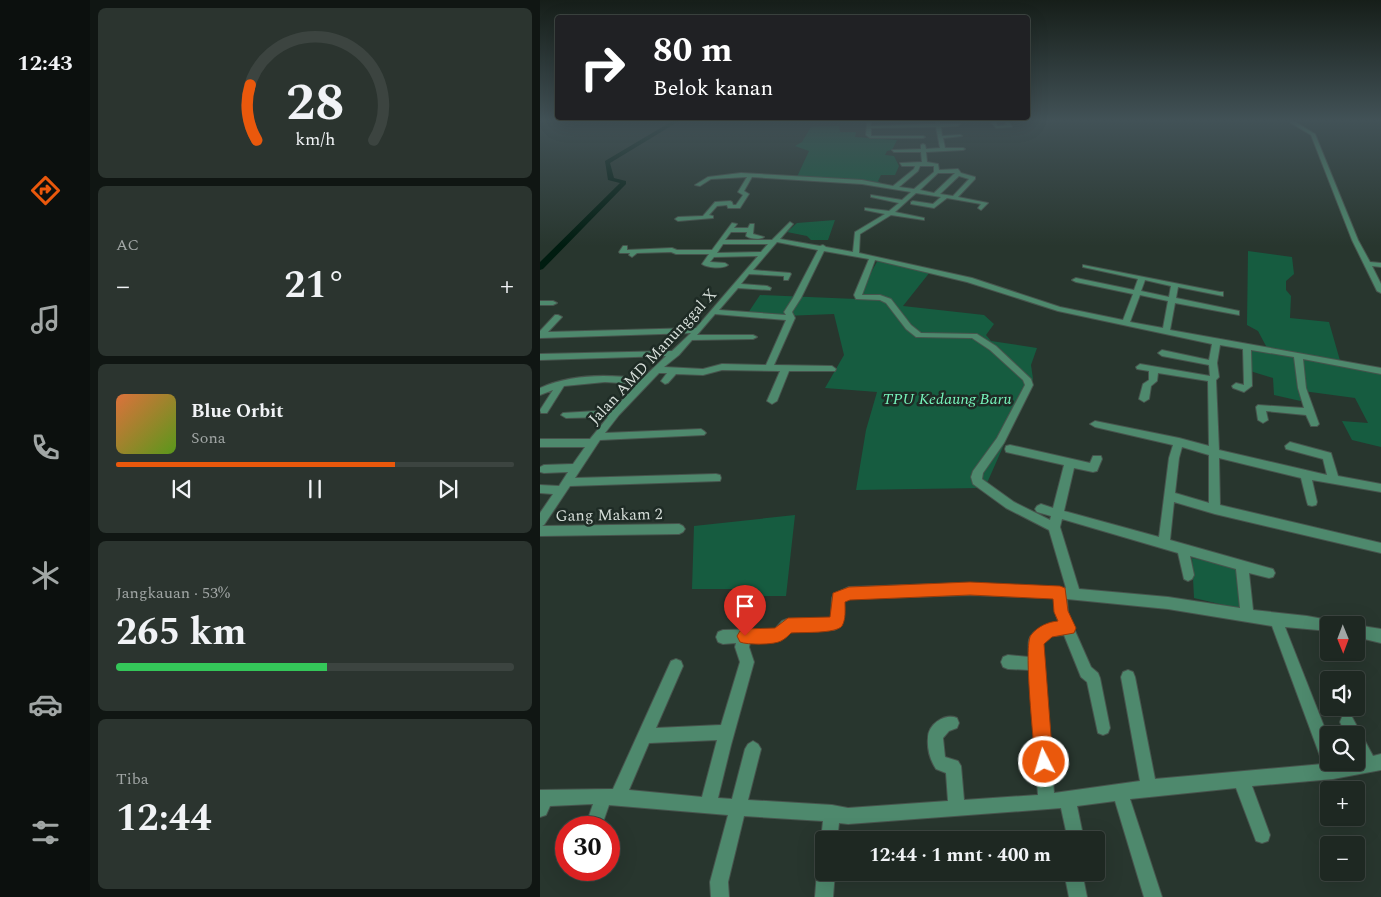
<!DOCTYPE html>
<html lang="id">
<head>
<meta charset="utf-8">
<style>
  body { margin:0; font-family:Spectral,serif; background:#2b342f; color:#f1f3f6; height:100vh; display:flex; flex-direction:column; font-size:19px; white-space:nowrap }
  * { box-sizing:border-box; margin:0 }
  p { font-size:16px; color:#a1a6a5 }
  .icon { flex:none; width:28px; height:28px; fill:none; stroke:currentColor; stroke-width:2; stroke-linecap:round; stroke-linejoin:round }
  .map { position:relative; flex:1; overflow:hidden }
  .panel { display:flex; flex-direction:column; gap:8px; padding:8px; background:#101613; width:450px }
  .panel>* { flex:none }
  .hud { position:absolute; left:15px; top:15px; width:475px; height:105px; border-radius:5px; box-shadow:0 5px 20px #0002,0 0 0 1px #3c4440; background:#202124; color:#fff; overflow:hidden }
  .needle { width:32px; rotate:179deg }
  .buttons { position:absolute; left:780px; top:616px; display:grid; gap:10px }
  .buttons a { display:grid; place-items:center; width:45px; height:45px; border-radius:5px; background:#1e2822; box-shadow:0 5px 20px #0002,0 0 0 1px #3c4440; font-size:25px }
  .speed { position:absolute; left:15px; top:816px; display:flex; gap:10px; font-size:25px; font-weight:700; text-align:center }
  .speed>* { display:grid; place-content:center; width:65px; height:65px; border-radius:50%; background:#1e2822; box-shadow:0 5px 20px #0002,0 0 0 1px #3c4440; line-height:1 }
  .speed .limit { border:8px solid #d22; background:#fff; color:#111 }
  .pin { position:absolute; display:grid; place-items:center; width:42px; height:42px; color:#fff; margin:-51px -21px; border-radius:50% 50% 50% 0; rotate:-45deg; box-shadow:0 0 5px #0007 }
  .pin .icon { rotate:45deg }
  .me { position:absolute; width:55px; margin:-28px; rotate:355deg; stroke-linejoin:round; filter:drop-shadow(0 0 4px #0008) }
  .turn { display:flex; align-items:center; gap:18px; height:105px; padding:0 15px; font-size:22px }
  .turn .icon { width:65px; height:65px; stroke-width:2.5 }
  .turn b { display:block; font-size:35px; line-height:42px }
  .big { font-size:38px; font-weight:700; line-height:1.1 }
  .panel .card { flex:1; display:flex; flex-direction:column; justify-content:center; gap:8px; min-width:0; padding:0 18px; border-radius:8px; background:#2b342f }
  .panel .dial { align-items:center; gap:0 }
  .dial svg { height:130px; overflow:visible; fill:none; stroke:#3c4440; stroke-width:7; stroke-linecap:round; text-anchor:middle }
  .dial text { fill:#f1f3f6; stroke:none }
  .song { display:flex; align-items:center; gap:15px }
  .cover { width:60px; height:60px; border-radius:8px; background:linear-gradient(135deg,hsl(20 70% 55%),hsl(90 70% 35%)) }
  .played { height:5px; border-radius:2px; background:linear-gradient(90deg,#ea580c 70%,#3c4440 70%) }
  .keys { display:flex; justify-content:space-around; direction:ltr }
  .heat { display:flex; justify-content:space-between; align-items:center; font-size:28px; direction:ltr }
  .charge { height:8px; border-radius:4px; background:linear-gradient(90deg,#34c759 53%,#3c4440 0) }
  .trip { position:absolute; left:275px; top:831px; width:290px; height:50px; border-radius:5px; background:#1e2822; box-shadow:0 5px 20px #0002,0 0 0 1px #3c4440; font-weight:700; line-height:50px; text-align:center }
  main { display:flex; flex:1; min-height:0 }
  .tab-bar { display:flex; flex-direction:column; width:90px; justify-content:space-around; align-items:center; background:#0c100e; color:#a1a6a5 }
  .tab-bar .icon { width:35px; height:35px }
  .tab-bar .active { color:#ea580c }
  .tab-bar b { font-size:22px; color:#f1f3f6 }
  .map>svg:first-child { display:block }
  .green { fill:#165c40 }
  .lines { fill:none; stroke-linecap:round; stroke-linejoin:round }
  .river { fill:#001c10; fill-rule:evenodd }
  .minor-casing { stroke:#47544d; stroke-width:2 }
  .minor { fill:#4e896d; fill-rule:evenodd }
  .route { fill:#ea580c; stroke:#983908 }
  .labels { text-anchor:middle; stroke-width:5; stroke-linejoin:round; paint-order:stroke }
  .street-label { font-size:16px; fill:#d6ded9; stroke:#1e2b25 }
  .park-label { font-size:16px; font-style:italic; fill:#77f5bc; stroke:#1e2b25 }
</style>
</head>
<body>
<main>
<nav class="tab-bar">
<b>12:43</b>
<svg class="icon active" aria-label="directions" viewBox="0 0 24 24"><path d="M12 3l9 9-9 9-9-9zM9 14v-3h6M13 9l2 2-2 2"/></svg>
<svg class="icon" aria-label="music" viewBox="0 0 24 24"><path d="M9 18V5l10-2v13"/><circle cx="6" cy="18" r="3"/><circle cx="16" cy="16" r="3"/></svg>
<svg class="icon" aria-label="phone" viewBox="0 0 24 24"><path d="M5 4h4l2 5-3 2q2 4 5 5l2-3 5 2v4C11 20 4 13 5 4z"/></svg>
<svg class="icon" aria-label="climate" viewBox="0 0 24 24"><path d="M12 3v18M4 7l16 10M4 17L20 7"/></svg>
<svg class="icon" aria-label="car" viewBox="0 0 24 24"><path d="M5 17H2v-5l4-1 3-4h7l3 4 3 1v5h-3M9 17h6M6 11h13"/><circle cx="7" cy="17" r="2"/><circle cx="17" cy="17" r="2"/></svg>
<svg class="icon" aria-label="filters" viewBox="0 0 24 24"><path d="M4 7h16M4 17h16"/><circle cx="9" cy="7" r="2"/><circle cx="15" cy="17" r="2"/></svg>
</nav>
<section class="panel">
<div class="card dial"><svg viewBox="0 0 100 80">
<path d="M14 69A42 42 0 1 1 86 69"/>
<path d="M14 69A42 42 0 0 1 10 35" stroke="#ea580c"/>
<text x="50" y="56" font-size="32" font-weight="700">28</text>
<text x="50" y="72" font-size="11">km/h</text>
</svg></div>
<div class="card"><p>AC</p>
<div class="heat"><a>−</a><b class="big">21°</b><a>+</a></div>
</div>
<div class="card">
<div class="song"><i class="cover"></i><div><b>Blue Orbit</b><p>Sona</p></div></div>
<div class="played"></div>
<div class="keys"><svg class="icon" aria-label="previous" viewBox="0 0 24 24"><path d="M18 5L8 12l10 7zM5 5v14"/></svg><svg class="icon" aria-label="pause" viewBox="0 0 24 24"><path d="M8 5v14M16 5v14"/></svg><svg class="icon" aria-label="next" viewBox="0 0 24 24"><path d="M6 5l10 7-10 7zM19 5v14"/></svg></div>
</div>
<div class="card"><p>Jangkauan · 53%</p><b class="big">265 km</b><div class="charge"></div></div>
<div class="card"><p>Tiba</p><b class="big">12:44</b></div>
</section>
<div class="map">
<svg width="841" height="897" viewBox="0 0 841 897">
  <rect width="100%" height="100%" fill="#28362e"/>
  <g class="green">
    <polygon points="299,126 300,132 316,132 315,137 357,140 352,150 347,151 345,155 354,156 359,166 355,175 341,175 338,181 344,186 327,183 256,179 269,151 255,146 262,142 271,127"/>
    <polygon points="295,220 288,240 271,240 267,236 247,232 257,223"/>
    <polygon points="708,251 752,257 754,274 746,281 746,290 751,296 750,318 789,322 801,364 841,370 841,447 812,440 802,421 828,423 815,398 763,391 765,402 734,395 733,378 710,371 710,347 726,346 718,331 707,325"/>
    <polygon points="338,260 390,272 363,306 444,315 454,324 446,335 451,341 497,348 491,365 493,379 447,483 438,488 316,490 326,430 337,392 285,388 304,355 294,314 244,316 208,313 220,295 316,299"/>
    <polygon points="255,515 246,596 202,596 200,589 152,589 154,526"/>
    <polygon points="652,558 697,567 701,609 654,598"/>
  </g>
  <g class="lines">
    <polygon class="river" points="134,120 141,120 70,163 74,178 86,181 86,184 3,269 0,270 0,262 80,183 68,180 65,161"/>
    <g class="minor-casing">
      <g id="minor">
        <path d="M395 120H399L400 124H420L418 126 401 127 402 136 420 135 422 136 403 138 405 148H423L425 149 423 150 386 152 387 162 398 164 399 170 418 169 421 173 435 177V179L418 197 448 203 441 210 438 208 441 204 407 198 394 208 371 204V202L373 201 393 204 401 197 376 193 355 212 384 218V220L351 215 320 234 319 253 432 278 520 307 583 320 593 294 536 282 532 280 536 278 594 290 598 279 543 267V265L680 292H683V296L638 287 636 298 699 311V315L635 303 630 330 841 368V374L763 359 766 388 779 424 777 426H771L766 415 726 411 728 420 723 423 718 420 716 407 718 405 764 408 758 388 754 357 711 350 712 386 704 392 693 388 692 386 696 383 704 385 703 349 680 345 677 363 679 377 676 380 679 450 787 475 783 459 746 449 745 446 750 442 791 453 798 476 841 484V492L772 480 777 502 776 505 772 506 768 505 767 502 761 478 679 458 680 505 841 543V553L675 514 634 502 630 540 733 569 735 573 733 577 729 578 709 573 713 610 767 616 794 621 796 625H789V631L745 627 789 739V762H816V735H806L800 722 802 717 807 715 812 717 833 756 841 754V770L793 779 712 786 730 835 728 841 722 843 716 841 696 788 590 799 622 897H604L575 801 537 806 544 840H528L521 808 308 824 299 823 297 840H284V846L281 840 283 821 204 816 188 882 189 897H171L170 882 188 815 69 805 61 828H45L53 804 10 806 6 815 0 817V790L73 789 131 661 136 659 141 661 143 666 116 728 181 725 200 662 195 647 196 643 183 644 178 642 176 637 178 632 183 630 235 629 242 621 247 619 291 618 292 598 294 594 309 587 431 583 526 588 509 530 466 508 433 484 431 477 433 471 457 438 485 385 483 380 450 350 432 338 376 337 366 329 346 303 340 300 316 299 314 295 329 259 284 251 261 298 252 312 255 318 234 365 292 366 296 369 295 371H249L237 401 232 404 227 401 240 371 182 370 163 375 136 374 128 383 125 384 121 381 127 373H119L79 415 65 433 161 429 164 431 166 433 164 435 60 440 35 478 176 474 180 475 181 478 180 481 30 486 4 525 2 526 139 524 143 526 145 529 143 532 139 534 0 536V513L13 494 0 493V485L19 486 28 472 4 473 0 472V467L4 465 33 464 45 447H0V439H50L68 417 26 418 21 415 23 413 73 410 97 384 65 382 24 386 7 413H1L0 410 13 390 0 395V388C31 374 69 374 102 379L126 356 0 360V354L132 351 151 333 0 338V331L15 315H18L22 317 8 332 156 328 218 256 174 257 170 262 185 263 188 265C183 269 167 268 162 264L169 254H136L131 252 97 253 92 257 89 255 90 253H80L79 252 83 246H87V250L132 248 137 250H172L192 223 197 224 194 228H208L210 224H214L213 234 224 237C220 240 210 239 206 236L207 232H191L185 240H232L250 222 253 224 240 239 280 246 283 245 286 247 313 252 315 232 345 214 325 210V208L349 211 359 203 331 197V195L362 200 371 192 322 184 212 177 204 191 209 194 200 208H188L187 205 177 206 169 215 173 216V218L138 221 135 219 138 217 163 216 175 202 190 201 192 202 193 205H196L203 195 198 192 207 177 171 179 160 186 155 185 168 177 201 173 322 180 353 186 374 169 375 166H362L360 163 382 162 381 152H354L352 150 381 149V145L383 144 385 145 386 149 400 148 396 127 331 128V136H383L385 137 383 138H330L326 135 327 123 331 122V126L396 124ZM380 166H394V172L374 189 359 187 378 171ZM398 173H415L394 193 380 190ZM419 176 429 179 413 196 400 194ZM237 242 278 250 253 298 244 312 246 315 179 310 198 288 230 290 231 288 227 286 201 284 209 274 244 276V280H248L251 274 250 273 213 270ZM183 244H228L221 252 177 253ZM335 260 427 282 518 311 672 344 669 360 622 350 618 353 622 356 669 365 670 376 600 364 596 367 597 369 609 371V380L603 384 599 399 604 402 609 399 611 386 617 381 618 373 668 381 669 446 639 438 555 421 550 424 555 427 633 445 629 458 619 537 524 511 534 468 553 472 557 471 562 459 561 456H553L550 463 470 445 466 446 465 449 466 452 524 465 513 508 501 504 497 506 495 509 497 512 511 516 510 520 474 502 442 479 443 473 464 443 493 385 491 379 456 346 437 334 381 333 371 325 351 299 340 295H322ZM605 280 631 286 629 297 601 291ZM600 295 628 301 623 328 590 322ZM175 314 246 320 226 365 182 364 163 369 124 367 139 355 152 340 213 339 217 337 213 335H157ZM642 447 669 455V503L635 493 639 458ZM522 519 638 553 644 579 648 581 652 579 654 575 650 556 696 569 700 608 628 597 539 589 520 527ZM431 595 514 598 516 615 519 623C509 624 492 629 489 640 488 645 489 652 489 657L468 655 463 657 461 662 463 667 468 669 490 670 498 795 424 800 421 766 418 761 405 757 403 738 409 731 417 728 419 723 417 718C405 713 388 724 388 738 387 748 390 760 396 769L406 773 408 801 308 808 292 805 208 800 221 749 218 744 213 741 208 744 205 749 192 799 178 798 191 745 214 662 209 647 210 643C228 642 237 646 250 631L294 630C306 625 304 612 304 601L310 599ZM527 599 628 609 732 626 783 764 615 779 595 677 593 672 588 670 583 672 581 677 600 781 514 793 503 664V643L512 636 524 635 541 677 547 682 558 733 563 735 568 733 570 728 560 678 558 673 551 667 528 615ZM177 740 162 797 89 790 109 743Z"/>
        <polygon points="464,120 468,120 472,127 456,128 452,123 456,122 457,126 467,125"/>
        <polygon points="746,120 752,120 775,134 818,240 830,262 841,263 841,267 832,266 841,284 841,293 837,291 812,240 771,135"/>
        <polygon points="0,301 13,301 17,303 13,305 0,305"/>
        <polygon points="815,625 816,625 841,629 841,643 816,637 816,625"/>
        <polygon points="284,864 284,872 295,872 293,897 275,897 277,872 280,866"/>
        <polygon points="524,872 542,872 547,897 529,897"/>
      </g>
    </g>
    <use href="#minor" class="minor"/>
  </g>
  <linearGradient id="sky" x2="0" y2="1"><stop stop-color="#161e19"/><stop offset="0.49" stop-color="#425257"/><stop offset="1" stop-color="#425257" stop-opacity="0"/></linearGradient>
  <rect width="841" height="246" fill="url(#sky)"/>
  <path class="route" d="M430 582 520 586 525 588 528 611 536 628 534 633 512 637 504 644 513 762 510 768 504 771 498 768 495 762C494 743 483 645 491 635 498 626 508 622 518 621L514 612 513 599 430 595 310 600 305 602C305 610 306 619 302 626 296 634 261 632 251 633 248 636 245 639 241 641 234 645 207 645 200 642L197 636 200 631 205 629 235 628 248 618 290 617 293 593 309 587Z"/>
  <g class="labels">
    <g class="street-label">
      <text transform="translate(112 356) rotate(-47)" y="6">Jalan AMD Manunggal X</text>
      <text transform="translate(69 514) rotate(-1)" y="6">Gang Makam 2</text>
    </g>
    <g class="park-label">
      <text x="407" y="404">TPU Kedaung Baru</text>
    </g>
  </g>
</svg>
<div class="buttons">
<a><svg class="needle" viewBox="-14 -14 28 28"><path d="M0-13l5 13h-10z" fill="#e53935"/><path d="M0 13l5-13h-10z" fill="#a1a6a5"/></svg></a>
<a><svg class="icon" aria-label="sound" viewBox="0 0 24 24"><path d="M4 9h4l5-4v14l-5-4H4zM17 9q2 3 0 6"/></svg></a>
<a><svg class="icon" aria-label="search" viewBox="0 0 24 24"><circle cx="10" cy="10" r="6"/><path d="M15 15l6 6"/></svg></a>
<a>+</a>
<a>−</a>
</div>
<div class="speed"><div class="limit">30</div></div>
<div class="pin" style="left:205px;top:636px;background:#d93025"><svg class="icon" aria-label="arrive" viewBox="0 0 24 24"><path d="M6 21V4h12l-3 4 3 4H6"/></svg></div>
<svg class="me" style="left:504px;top:762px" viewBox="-20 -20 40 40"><circle r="17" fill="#ea580c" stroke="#fff" stroke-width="3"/><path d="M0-11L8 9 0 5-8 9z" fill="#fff"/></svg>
<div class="trip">12:44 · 1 mnt · 400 m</div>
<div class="hud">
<div class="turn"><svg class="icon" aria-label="right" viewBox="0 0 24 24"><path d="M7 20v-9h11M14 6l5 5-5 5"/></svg><div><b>80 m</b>Belok kanan</div></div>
</div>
</div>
</main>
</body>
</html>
